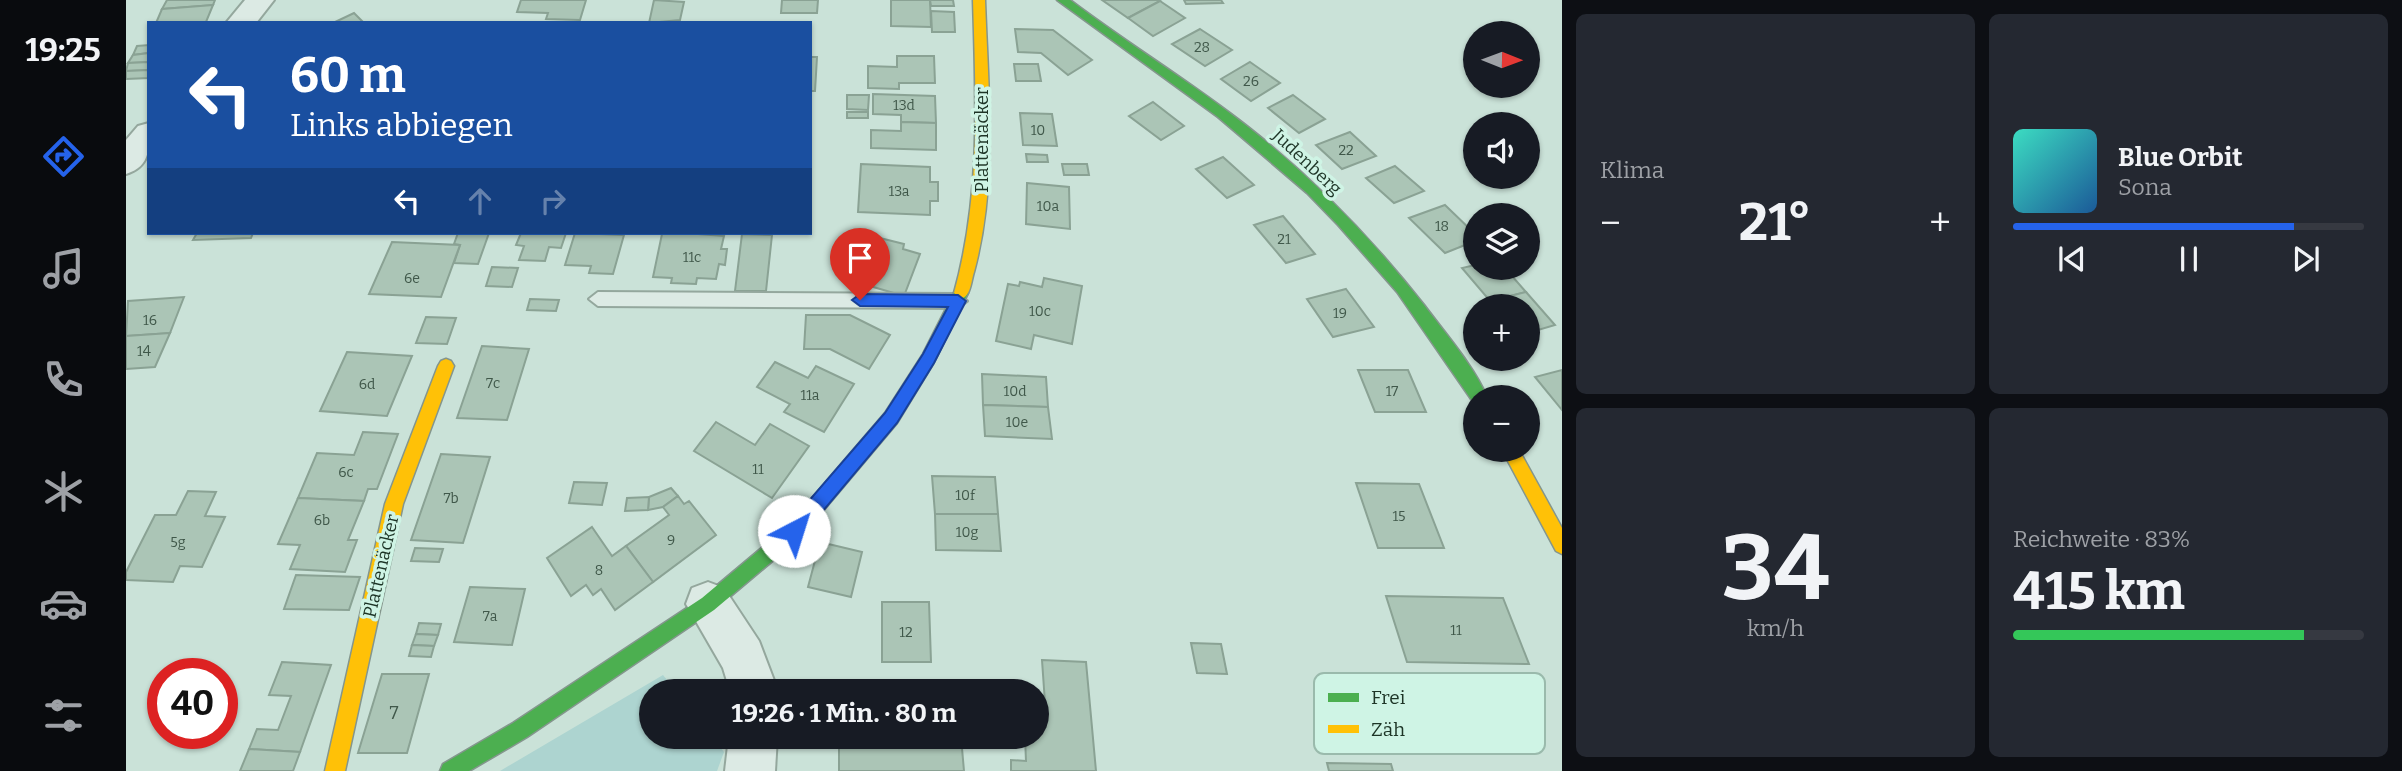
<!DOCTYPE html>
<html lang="de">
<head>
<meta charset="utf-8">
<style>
  body { margin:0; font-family:Bitter,serif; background:#242831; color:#f1f3f6; height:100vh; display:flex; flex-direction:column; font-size:26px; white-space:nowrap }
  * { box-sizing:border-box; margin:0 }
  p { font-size:23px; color:#9ea1a6 }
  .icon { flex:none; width:38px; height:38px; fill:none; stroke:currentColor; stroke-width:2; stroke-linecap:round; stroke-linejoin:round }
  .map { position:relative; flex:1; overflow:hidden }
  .drawer { display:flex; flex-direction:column; gap:14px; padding:14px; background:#0d0f14; width:840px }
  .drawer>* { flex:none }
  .hud { position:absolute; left:21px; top:21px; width:665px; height:214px; border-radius:0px; box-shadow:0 2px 5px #0004; background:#1a4fa0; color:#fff; overflow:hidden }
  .needle { width:46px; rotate:91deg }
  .tools { position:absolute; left:1337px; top:21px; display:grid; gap:14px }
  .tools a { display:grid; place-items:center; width:77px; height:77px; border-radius:50%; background:#171b24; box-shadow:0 2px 5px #0004; font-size:35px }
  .speed { position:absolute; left:21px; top:658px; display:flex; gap:14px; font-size:35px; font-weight:700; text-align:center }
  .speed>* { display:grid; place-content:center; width:91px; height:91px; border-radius:50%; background:#171b24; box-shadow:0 2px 5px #0004; line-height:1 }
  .speed .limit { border:10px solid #d22; background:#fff; color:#111 }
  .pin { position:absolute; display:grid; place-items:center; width:60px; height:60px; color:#fff; margin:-72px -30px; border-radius:50% 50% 50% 0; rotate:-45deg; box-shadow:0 0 7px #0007 }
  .pin .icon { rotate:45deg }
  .me { position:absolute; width:77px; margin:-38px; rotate:40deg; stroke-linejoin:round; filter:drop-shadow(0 0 5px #0008) }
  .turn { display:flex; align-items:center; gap:24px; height:147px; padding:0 28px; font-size:32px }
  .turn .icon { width:91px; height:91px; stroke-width:2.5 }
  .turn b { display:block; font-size:49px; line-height:60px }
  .lanes { display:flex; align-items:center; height:66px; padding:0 28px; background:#0003; justify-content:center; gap:35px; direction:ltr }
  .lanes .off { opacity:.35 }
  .big { font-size:52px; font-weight:700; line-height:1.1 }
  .drawer .tile { flex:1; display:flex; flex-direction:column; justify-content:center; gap:10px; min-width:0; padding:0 24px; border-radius:10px; background:#242831 }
  .drawer .dial { align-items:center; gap:0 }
  .dial b { font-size:91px; line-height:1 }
  .song { display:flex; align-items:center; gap:21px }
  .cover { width:84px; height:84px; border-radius:10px; background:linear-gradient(135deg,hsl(170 70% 55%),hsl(210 70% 35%)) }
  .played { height:7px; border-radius:4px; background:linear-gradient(90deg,#2563eb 80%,#363941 80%) }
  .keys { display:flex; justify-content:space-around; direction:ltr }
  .heat { display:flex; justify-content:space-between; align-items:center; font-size:38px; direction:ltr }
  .charge { height:10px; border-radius:5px; background:linear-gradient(90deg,#34c759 83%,#363941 0) }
  .drawer .tiles { flex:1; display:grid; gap:14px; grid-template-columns:repeat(2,1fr) }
  .trip { position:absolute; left:513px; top:679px; width:410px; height:70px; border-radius:35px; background:#171b24; box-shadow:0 2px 5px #0004; font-weight:700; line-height:70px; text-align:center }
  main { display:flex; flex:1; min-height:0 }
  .tab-bar { display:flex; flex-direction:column; width:126px; justify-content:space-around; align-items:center; background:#090b0e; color:#9ea1a6 }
  .tab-bar .icon { width:49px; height:49px }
  .tab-bar .on { color:#2563eb }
  .tab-bar b { font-size:32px; color:#f1f3f6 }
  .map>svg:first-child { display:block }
  .green { fill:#add4d0 }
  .building { fill:#abc5b6; stroke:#8aa294; stroke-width:2 }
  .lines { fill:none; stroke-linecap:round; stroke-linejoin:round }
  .lane-casing { stroke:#94a79d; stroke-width:4 }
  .street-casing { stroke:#94a79d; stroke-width:4 }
  .fast-casing { stroke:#84968d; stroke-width:3 }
  .slow-casing { stroke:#84968d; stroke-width:3 }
  .lane { fill:#dceae4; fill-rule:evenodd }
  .street { fill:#dceae4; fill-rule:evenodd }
  .fast { fill:#4caf50; fill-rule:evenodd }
  .slow { fill:#ffc107; fill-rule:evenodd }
  .route { fill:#2563eb; stroke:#184099; stroke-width:2 }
  .labels { text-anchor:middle; stroke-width:7; stroke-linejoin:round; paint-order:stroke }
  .number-label { font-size:14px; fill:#40584a }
  .street-label { font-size:18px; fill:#1d3426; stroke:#cff4e5 }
  .near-number-label { font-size:18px; fill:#40584a }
  .key { fill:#cff4e5; stroke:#9abaac; stroke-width:2 }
  .key-label { font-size:19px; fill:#1d3426 }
</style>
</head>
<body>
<main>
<nav class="tab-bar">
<b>19:25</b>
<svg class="icon on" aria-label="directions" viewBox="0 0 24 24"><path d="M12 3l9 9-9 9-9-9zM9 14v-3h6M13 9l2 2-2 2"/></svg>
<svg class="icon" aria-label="music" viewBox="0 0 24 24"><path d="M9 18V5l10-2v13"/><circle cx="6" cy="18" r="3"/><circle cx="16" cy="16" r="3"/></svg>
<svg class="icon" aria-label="phone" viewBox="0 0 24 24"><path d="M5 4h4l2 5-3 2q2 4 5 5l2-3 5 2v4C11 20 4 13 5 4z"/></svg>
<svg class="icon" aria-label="climate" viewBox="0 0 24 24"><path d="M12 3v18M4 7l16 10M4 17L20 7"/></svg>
<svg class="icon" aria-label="car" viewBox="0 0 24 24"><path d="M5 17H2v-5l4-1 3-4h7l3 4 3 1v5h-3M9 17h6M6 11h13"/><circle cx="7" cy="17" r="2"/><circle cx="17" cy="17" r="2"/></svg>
<svg class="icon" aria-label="filters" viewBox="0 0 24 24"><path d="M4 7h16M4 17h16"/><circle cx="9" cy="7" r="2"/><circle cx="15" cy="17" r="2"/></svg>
</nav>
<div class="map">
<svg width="1436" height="771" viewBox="0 0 1436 771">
  <rect width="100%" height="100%" fill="#cae2d8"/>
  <polygon class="green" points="537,675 550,691 525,691 525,737 586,737 598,752 591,771 374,771"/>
  <g class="building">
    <polygon points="41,0 89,0 87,5 36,9"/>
    <polygon points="395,0 460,0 454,20 420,19 422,13 391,12"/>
    <polygon points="528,0 558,2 554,20 523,23"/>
    <polygon points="656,0 692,0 691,13 655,13"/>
    <polygon points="765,0 804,0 805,27 765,26"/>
    <polygon points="804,0 827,0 828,6 805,6"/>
    <polygon points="976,0 1032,0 1034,1 1002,18"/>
    <polygon points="1058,0 1095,0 1097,3 1060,4"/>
    <polygon points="1034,1 1059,18 1027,36 1002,18"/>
    <polygon points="87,5 80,22 30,23 36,9"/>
    <polygon points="805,11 828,12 829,32 806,32"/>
    <polygon points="228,13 238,23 207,23"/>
    <polygon points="889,29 927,30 966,60 942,75 915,53 892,52"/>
    <polygon points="1074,29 1106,50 1079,66 1046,44"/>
    <polygon points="23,45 23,53 7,55 11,46"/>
    <polygon points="23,53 23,62 2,63 7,55"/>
    <polygon points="771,56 808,56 809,83 773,83 773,89 742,88 742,66 771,67"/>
    <polygon points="684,57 691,57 689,91 684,91"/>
    <polygon points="23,62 23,70 0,71 2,63"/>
    <polygon points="1124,62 1154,83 1125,101 1095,79"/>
    <polygon points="888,64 912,64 915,81 890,81"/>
    <polygon points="23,70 23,78 0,79 0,71"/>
    <polygon points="747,94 809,96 810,123 775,122 775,115 747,114"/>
    <polygon points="721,95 743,95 742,110 721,109"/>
    <polygon points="1167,95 1199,119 1173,133 1142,108"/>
    <polygon points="1027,102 1058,126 1035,140 1003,116"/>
    <rect x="721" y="112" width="21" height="6"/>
    <polygon points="894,113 926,114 931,146 897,145"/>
    <polygon points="775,122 810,123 810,150 745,148 745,130 775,131"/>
    <polygon points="1224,132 1250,156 1216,169 1190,145"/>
    <polygon points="900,154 921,155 922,162 901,162"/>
    <polygon points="1097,157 1128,185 1101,198 1070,169"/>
    <polygon points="735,164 804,167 804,182 812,182 812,201 804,201 804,215 732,212"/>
    <polygon points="936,164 961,164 963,175 938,175"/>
    <polygon points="1269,166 1298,191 1268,203 1240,178"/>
    <polygon points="901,183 943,187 944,229 900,224"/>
    <polygon points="1319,205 1349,234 1349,241 1319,253 1283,218"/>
    <polygon points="1157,216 1189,254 1160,263 1128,225"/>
    <polygon points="71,233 127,233 125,238 67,240"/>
    <polygon points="332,233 363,233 352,264 328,263 334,245 328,244"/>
    <polygon points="395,233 440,233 435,248 423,247 419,261 393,260 398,246 390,245"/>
    <polygon points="449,233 498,235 487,274 463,273 465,266 439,265"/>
    <polygon points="559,233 598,236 595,249 601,249 599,265 593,264 590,279 571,278 570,284 545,283 546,278 527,277 536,234"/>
    <polygon points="616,234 646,235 640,291 609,291"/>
    <polygon points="738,238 753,242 754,238 778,244 777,249 794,254 778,296 720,279"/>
    <polygon points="266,242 334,245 315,297 243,294"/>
    <polygon points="1349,265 1349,268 1379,268 1400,292 1364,301 1336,268"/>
    <polygon points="366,267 392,268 386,287 360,286"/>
    <polygon points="918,278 956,286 946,344 908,335 905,349 870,341 882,284 893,286 894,282 916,287"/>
    <polygon points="1220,289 1248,327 1207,337 1181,299"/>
    <polygon points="1400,292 1429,325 1402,333 1402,306 1369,306 1364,301"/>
    <polygon points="58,297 44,333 0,336 2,301"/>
    <polygon points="404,299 433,300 430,311 401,310"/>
    <polygon points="680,315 724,315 764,335 743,369 704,349 678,349"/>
    <polygon points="300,317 330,318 321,344 290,343"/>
    <polygon points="44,333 29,367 0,369 0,336"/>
    <polygon points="356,346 403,349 381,420 331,418"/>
    <polygon points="221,352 286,356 261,416 194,411"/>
    <polygon points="649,362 682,378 690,366 728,384 698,432 658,412 664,404 631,387"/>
    <polygon points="1232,370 1282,370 1300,412 1249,412"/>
    <polygon points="1436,370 1436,410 1409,377"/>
    <polygon points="856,374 920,377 922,407 857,405"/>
    <polygon points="857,405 922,407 926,439 859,436"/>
    <polygon points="590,422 629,445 644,424 683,446 646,498 568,451"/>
    <polygon points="237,432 272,434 251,489 242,489 238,501 172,498 191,453 228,455"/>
    <polygon points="315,454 364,457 337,543 285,540"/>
    <polygon points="806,476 869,477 872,514 809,514"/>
    <polygon points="448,482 481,483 476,505 443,503"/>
    <polygon points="1230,483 1293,484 1318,548 1252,548"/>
    <polygon points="545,488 552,496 537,507 522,510 523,497"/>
    <polygon points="62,491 90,492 79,516 99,517 76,567 54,566 47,582 0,580 0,572 29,515 50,515"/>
    <polygon points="552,496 558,504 563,501 590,535 527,582 500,546 543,515 537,507"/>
    <polygon points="523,497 522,510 499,511 501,498"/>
    <polygon points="172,498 238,501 222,540 231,540 219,572 164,569 174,545 152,544"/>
    <polygon points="809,514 872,514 875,551 810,550"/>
    <polygon points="466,527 486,556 500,546 527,582 489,610 475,589 467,595 460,585 445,596 421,558"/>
    <polygon points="694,542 736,552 725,597 682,587"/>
    <polygon points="289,548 317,549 313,562 285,561"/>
    <polygon points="170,575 234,577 223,610 158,609"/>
    <polygon points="344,587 399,589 386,645 328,642"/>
    <polygon points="1260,596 1377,598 1403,664 1281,662"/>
    <polygon points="756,602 803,602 805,662 756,662"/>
    <polygon points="293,623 315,624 312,635 290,634"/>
    <polygon points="290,634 312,635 308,646 286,645"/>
    <polygon points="1065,643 1095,644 1101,674 1071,673"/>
    <polygon points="286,645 308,646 305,657 283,656"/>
    <polygon points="916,660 960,662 970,771 885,771 885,760 900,761 899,737 910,737 910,702 919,703"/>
    <polygon points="156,662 205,665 174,752 123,749 131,729 152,730 165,696 143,695"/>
    <polygon points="256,674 303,674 281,753 232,753"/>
    <polygon points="713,737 835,737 838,771 713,771"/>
    <polygon points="123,749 174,752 167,771 114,771"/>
    <polygon points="1201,763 1265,764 1267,771 1203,771"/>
  </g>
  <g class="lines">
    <g class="lane-casing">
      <polygon id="lane" points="472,292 832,294 841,301 832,308 472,306 463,299"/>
    </g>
    <g class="street-casing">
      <g id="street">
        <polygon points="119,0 148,0 130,23 100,23"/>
        <path d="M23 123C23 146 26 166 0 174V140L12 126Z"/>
        <polygon points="582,582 598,588 633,641 652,691 604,691 597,668 560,604 566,588"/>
        <polygon points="603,737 651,737 649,771 599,771"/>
      </g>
    </g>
    <g class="fast-casing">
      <g id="fast">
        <path d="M931 0H944C1002 44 1065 82 1122 127 1188 179 1246 239 1298 305 1318 332 1348 366 1361 397H1349V403L1347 402 1271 292 1212 225 1181 193 1092 117Z"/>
        <polygon points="835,287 842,293 807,364 771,423 675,537 588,610 401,737 343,771 314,771 317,764 387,723 576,598 663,525 759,413 797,354 830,289"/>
      </g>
    </g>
    <g class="slow-casing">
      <g id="slow">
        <path d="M847 0H859C862 90 872 184 848 272 845 281 845 296 835 299L828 293C855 196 850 100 847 0Z"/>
        <polygon points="320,359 325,361 328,366 277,504 219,771 199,771 259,504 312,366 315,361"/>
        <polygon points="1376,450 1393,450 1436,528 1436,554 1430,551"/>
      </g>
    </g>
    <use href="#lane" class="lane"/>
    <use href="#street" class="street"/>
    <use href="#fast" class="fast"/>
    <use href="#slow" class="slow"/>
  </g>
  <polygon class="route" points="734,294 832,295 840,301 808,363 771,423 675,537 668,539 662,537 660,531 662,525 759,413 797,354 822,307 734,306 726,300"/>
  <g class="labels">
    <g class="number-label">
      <text x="1076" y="52">28</text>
      <text x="1125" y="86">26</text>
      <text x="778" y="110">13d</text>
      <text x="912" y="135">10</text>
      <text x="1220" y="155">22</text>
      <text x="773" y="196">13a</text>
      <text x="922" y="211">10a</text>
      <text x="1316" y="231">18</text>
      <text x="1158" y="244">21</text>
      <text x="566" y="262">11c</text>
      <text x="286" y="283">6e</text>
      <text x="914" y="316">10c</text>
      <text x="1214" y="318">19</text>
      <text x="24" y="325">16</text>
      <text x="18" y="356">14</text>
      <text x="367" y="388">7c</text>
      <text x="241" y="389">6d</text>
      <text x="889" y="396">10d</text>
      <text x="1266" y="396">17</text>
      <text x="684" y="400">11a</text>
      <text x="891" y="427">10e</text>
      <text x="632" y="474">11</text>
      <text x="220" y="477">6c</text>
      <text x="839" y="500">10f</text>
      <text x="325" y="503">7b</text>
      <text x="1273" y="521">15</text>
      <text x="196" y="525">6b</text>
      <text x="841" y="537">10g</text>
      <text x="545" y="545">9</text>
      <text x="52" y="547">5g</text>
      <text x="473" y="575">8</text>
      <text x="364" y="621">7a</text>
      <text x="1330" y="635">11</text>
      <text x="780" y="637">12</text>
    </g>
    <g class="street-label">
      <text transform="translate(856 140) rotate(-90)" y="6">Plattenäcker</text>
      <text transform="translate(1181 162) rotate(43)" y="6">Judenberg</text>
      <text transform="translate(255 566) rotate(-77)" y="6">Plattenäcker</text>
    </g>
    <g class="near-number-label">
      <text x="268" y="719">7</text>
    </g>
  </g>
  <rect x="1188" y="673" width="231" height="81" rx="10" class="key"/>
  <rect x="1202" y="693" width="31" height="9" fill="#4caf50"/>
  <rect x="1202" y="725" width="31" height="8" fill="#ffc107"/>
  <g class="key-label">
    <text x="1245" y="704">Frei</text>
    <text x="1245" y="736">Zäh</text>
  </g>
</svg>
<div class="tools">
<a><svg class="needle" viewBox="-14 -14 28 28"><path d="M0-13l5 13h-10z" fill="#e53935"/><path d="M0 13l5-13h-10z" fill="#9ea1a6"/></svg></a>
<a><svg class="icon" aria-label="sound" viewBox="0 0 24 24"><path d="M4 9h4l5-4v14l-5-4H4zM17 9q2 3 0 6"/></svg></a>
<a><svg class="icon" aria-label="layers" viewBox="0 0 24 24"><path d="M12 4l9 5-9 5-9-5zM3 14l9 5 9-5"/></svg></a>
<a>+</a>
<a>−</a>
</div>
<div class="speed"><div class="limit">40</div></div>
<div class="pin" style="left:734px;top:300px;background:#d93025"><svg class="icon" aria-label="arrive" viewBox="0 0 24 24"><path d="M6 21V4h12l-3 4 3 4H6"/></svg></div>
<svg class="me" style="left:668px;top:531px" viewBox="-20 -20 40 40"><circle r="19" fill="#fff"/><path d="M0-13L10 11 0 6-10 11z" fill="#2563eb"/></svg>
<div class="trip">19:26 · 1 Min. · 80 m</div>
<div class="hud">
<div class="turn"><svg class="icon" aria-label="left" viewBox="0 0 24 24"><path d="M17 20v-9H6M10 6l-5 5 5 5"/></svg><div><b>60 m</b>Links abbiegen</div></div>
<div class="lanes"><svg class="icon" aria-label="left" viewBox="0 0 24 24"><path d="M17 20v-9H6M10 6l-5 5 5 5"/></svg><svg class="icon off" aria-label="ahead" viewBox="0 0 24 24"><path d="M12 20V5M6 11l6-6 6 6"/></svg><svg class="icon off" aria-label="right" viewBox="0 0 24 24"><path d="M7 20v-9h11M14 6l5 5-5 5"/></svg></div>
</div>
</div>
<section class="drawer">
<div class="tiles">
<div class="tile"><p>Klima</p>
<div class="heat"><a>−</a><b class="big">21°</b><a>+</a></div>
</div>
<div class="tile">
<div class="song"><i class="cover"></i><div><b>Blue Orbit</b><p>Sona</p></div></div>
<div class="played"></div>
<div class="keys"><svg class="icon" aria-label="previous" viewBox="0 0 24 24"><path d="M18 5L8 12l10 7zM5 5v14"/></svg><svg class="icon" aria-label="pause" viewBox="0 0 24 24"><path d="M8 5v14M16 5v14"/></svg><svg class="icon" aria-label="next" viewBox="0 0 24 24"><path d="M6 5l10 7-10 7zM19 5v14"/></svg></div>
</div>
<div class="tile dial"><b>34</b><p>km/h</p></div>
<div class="tile"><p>Reichweite · 83%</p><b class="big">415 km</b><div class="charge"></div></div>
</div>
</section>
</main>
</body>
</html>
